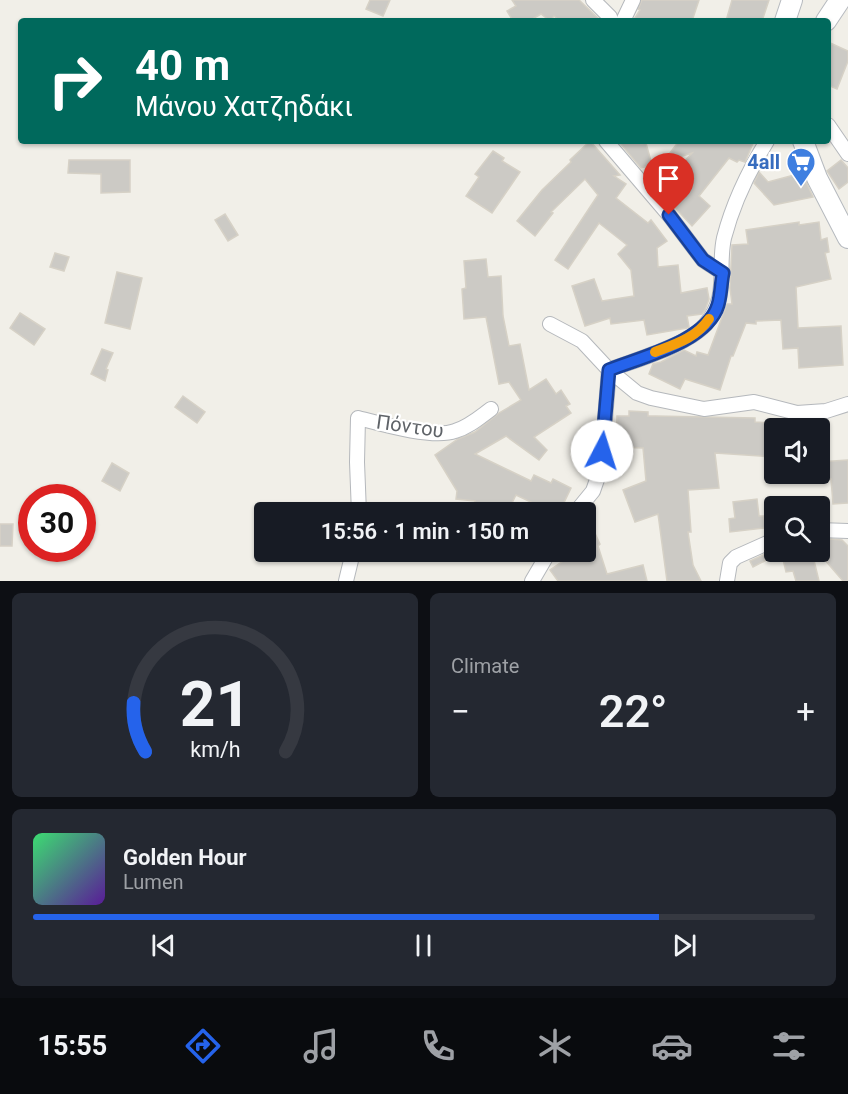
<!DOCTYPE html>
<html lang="en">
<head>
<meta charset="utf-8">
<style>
  body { margin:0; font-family:Roboto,sans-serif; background:#242831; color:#f1f3f6; height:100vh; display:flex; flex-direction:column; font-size:22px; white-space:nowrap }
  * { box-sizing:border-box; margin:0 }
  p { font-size:20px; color:#9ea1a6 }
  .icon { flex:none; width:33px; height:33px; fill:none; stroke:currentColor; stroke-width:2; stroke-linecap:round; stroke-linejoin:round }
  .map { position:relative; height:581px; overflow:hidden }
  .panel { display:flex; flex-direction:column; gap:12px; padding:12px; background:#0d0f14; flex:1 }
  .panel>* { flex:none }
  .hud { position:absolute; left:18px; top:18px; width:813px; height:126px; border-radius:6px; box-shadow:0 2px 4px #0004; background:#00695c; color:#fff; overflow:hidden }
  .buttons { position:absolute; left:764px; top:418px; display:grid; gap:12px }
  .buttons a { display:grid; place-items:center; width:66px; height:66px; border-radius:6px; background:#171b24; box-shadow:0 2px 4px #0004; font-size:30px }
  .speed { position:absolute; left:18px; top:484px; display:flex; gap:12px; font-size:30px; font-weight:700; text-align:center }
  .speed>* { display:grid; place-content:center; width:78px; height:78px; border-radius:50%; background:#171b24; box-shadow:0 2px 4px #0004; line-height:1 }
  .speed .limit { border:9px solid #d22; background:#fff; color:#111 }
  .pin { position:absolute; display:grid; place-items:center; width:51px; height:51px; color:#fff; margin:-62px -26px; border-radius:50% 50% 50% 0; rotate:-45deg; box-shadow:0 0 6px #0007 }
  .pin .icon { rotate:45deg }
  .me { position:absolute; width:66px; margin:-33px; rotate:5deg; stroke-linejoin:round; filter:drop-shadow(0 0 4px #0008) }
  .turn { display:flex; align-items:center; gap:21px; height:126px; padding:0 18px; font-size:27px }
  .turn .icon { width:78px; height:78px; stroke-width:2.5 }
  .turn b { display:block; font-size:42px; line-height:51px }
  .big { font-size:45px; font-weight:600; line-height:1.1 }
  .panel .tile { flex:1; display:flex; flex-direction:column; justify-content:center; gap:9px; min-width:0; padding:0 21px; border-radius:9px; background:#242831 }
  .panel .dial { align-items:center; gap:0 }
  .dial svg { height:156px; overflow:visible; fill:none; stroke:#363941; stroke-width:7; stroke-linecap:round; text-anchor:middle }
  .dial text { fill:#f1f3f6; stroke:none }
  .song { display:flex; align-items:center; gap:18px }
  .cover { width:72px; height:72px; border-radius:9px; background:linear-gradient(135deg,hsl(140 70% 55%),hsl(270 70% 35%)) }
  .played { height:6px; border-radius:3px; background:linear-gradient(90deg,#2563eb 80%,#363941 80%) }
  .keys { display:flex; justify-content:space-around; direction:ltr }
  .heat { display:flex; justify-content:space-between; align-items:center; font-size:33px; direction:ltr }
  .panel .tiles { flex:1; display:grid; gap:12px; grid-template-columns:1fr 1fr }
  .tile:last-child { grid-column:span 2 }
  .trip { position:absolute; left:254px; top:502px; width:342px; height:60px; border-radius:6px; background:#171b24; box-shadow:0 2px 4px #0004; font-weight:600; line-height:60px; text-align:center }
  .menu { display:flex; height:96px; justify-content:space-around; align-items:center; background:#090b0e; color:#9ea1a6 }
  .menu .icon { width:42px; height:42px }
  .menu .selected { color:#2563eb }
  .menu b { font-size:27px; color:#f1f3f6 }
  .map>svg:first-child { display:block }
  .building { fill:#cccac5; stroke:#d6d1c6; stroke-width:1.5 }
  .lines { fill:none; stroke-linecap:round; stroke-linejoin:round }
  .street-casing { stroke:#b5b8bc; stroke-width:16 }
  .secondary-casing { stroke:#b6babf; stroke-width:22 }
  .street { stroke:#fff; stroke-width:14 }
  .secondary { stroke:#fff; stroke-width:20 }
  .route-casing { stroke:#184099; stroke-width:15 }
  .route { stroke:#2563eb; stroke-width:10 }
  .slow { stroke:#f59e0b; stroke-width:10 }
  .labels { text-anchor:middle; stroke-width:4.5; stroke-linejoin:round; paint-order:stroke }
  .shop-label { font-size:20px; font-weight:bold; fill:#366cbe; stroke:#fff; text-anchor:end }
  .street-label { font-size:20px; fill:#5f6368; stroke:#fff }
</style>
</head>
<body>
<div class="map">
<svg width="848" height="581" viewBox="0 0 848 581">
  <rect width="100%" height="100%" fill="#f1efe8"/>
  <g class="building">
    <polygon points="370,0 390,0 383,16 366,9"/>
    <polygon points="512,0 579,0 601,21 560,21 554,16 550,21 541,14 529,21 513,21 507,11 516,6"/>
    <polygon points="642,0 699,0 692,21 633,21 640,10 638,9"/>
    <polygon points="732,0 769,0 762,21 726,21"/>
    <polygon points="828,42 848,51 848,61 837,89 828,85"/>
    <polygon points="590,141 620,175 614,176 626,184 616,198 648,223 651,220 667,241 657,248 658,267 678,265 681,293 707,288 709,299 705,310 702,314 687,316 689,327 687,328 647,335 644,320 611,324 610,318 585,326 572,286 594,279 602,301 634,296 631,270 618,254 627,245 599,223 568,269 555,260 598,195 585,179 551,212 553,213 535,236 517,221 542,190 571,162 570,160"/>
    <polygon points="628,141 640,141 641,144 646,143 652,165 641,168 620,143"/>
    <polygon points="679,141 754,141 745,162 739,160 737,162 729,158 699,196 710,206 692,226 664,196 666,193 661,187 692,153 663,162"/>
    <polygon points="493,151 504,158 502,161 520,172 492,213 466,196 479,177 475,174"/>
    <polygon points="69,160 130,160 130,192 101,193 101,174 68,173"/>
    <polygon points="841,160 848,168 848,182 839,189 827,171"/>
    <polygon points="759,172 768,182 802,173 813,197 774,205 754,183"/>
    <polygon points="225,214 238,235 228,241 215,220"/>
    <polygon points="799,222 799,225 819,222 821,240 827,238 829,252 825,253 831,279 796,287 798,328 841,326 843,365 799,368 798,348 783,349 781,320 756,321 756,324 746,323 733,356 731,356 720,390 685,379 680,389 649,374 653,364 661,362 684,350 696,356 697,352 708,355 727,304 732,304 730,288 732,245 748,244 746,230"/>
    <polygon points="55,253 69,257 64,271 50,267"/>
    <polygon points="486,259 488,277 501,276 503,316 509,346 520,344 529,390 546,379 556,394 561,390 570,404 566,406 571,413 534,437 547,450 539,460 506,436 475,454 531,481 534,475 551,483 553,479 571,488 559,513 554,513 516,495 507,513 472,513 475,501 456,499 457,491 435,455 458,439 475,432 499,413 521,400 509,382 499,384 486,317 464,319 462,289 466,288 464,261"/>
    <polygon points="117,272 142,278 130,329 105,323"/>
    <polygon points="20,313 45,329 34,345 10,328"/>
    <polygon points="102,349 113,353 106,369 108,370 105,381 91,374"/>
    <polygon points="183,396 205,412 197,423 175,407"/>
    <polygon points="629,411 648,412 648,416 655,416 755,418 755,422 772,423 772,426 774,426 774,457 715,453 719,488 688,490 691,532 688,532 693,565 701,581 667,581 658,514 635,522 623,490 646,481 643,448 616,447 617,416 629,416"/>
    <polygon points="848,460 848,503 833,504 831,479 819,480 819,462"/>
    <polygon points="112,463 129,473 120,491 102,481"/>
    <polygon points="757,499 759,516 764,516 765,528 730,532 729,519 735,518 733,502"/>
    <polygon points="586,514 600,544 598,546 607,574 643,565 647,581 558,581 550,570 566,559 561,552 585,552"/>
    <polygon points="0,524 13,524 12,546 0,546"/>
    <polygon points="830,539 842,540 848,546 848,581 843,581 818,552"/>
    <polygon points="774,550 774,556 753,567 750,561"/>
    <polygon points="795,552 812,552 819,581 796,581 793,571 786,572 782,555"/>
  </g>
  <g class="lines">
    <g class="street-casing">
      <g id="street">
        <polyline points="593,0 610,17 611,21"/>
        <polyline points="623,21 633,0"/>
        <polyline points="828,125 848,154"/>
        <polyline points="606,141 669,215 703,260 723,273"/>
        <polyline points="550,324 582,341 609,370 637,393 651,398 704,409 754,402 797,413 826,411 848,404"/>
        <path d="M359 513 357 462 358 418C381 424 433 439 455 431 469 427 480 417 491 409"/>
        <path d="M575 513 593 491 601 468 609 370C635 360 686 346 705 325 730 296 717 270 724 238 733 203 748 172 767 141"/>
        <polyline points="819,530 848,531"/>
        <polyline points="346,581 353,552"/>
        <polyline points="532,581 549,552"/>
        <polyline points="727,581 730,563 736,557 774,540"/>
      </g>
    </g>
    <g class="secondary-casing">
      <g id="secondary">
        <polyline points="785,21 792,0"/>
        <polyline points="826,21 840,0"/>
        <polyline points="803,141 817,178 848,238"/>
      </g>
    </g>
    <use href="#street" class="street"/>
    <use href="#secondary" class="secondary"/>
  </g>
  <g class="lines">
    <g class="route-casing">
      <path id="route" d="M602 451 609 370C641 357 707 342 718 305 721 295 721 283 723 273L703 260 669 215"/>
    </g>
    <use href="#route" class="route"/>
    <path class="slow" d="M655 352C676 344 696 338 709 319"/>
  </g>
  <defs>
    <g id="supermarket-pin" transform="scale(1.5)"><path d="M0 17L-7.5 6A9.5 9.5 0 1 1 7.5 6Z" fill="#3f7fe0" stroke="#fff"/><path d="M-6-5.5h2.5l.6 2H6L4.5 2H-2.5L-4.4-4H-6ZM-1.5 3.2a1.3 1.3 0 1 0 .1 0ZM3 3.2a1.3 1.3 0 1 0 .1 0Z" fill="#fff"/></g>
  </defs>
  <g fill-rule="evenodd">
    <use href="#supermarket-pin" x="801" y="162"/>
  </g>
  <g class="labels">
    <g class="shop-label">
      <text x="780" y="169">4all</text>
    </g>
    <g class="street-label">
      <text transform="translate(410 426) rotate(8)" y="7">Πόντου</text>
    </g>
  </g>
</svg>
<div class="buttons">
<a><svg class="icon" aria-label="sound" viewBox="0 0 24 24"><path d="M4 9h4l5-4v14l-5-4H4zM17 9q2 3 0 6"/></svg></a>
<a><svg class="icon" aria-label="search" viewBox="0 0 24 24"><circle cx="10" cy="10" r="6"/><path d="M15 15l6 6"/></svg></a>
</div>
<div class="speed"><div class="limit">30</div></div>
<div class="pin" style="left:669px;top:215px;background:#d93025"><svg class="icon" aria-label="arrive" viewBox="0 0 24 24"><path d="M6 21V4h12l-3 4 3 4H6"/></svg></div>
<svg class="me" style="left:602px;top:451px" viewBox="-20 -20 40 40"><circle r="19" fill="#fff"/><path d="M0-13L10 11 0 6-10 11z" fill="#2563eb"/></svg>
<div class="trip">15:56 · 1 min · 150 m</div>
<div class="hud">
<div class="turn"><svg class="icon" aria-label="right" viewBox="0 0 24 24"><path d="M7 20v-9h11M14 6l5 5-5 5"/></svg><div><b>40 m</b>Μάνου Χατζηδάκι</div></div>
</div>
</div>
<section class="panel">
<div class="tiles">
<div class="tile dial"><svg viewBox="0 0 100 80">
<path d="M14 69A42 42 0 1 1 86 69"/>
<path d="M14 69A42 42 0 0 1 8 44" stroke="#2563eb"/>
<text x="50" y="56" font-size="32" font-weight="700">21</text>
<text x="50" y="72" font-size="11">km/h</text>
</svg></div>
<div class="tile"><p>Climate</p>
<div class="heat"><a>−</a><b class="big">22°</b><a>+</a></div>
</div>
<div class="tile">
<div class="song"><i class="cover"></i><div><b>Golden Hour</b><p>Lumen</p></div></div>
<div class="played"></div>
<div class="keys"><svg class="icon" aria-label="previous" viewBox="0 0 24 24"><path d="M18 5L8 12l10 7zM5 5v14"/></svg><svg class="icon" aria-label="pause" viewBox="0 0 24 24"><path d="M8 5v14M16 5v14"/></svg><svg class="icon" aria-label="next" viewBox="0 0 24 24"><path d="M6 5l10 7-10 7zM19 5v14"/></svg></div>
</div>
</div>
</section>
<nav class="menu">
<b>15:55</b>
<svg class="icon selected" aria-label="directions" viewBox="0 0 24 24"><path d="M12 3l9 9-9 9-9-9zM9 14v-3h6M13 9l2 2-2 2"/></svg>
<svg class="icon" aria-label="music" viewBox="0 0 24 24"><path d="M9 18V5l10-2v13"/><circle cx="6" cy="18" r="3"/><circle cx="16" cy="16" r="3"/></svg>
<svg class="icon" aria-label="phone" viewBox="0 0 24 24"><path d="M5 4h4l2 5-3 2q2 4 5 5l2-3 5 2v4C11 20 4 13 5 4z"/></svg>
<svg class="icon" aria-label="climate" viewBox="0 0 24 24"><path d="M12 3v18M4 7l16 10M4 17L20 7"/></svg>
<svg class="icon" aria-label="car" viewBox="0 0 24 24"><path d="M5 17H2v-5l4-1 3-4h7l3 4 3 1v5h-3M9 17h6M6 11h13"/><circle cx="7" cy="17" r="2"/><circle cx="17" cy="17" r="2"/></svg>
<svg class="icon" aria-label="filters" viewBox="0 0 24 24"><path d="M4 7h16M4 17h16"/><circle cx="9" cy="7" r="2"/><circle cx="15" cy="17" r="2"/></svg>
</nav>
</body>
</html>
